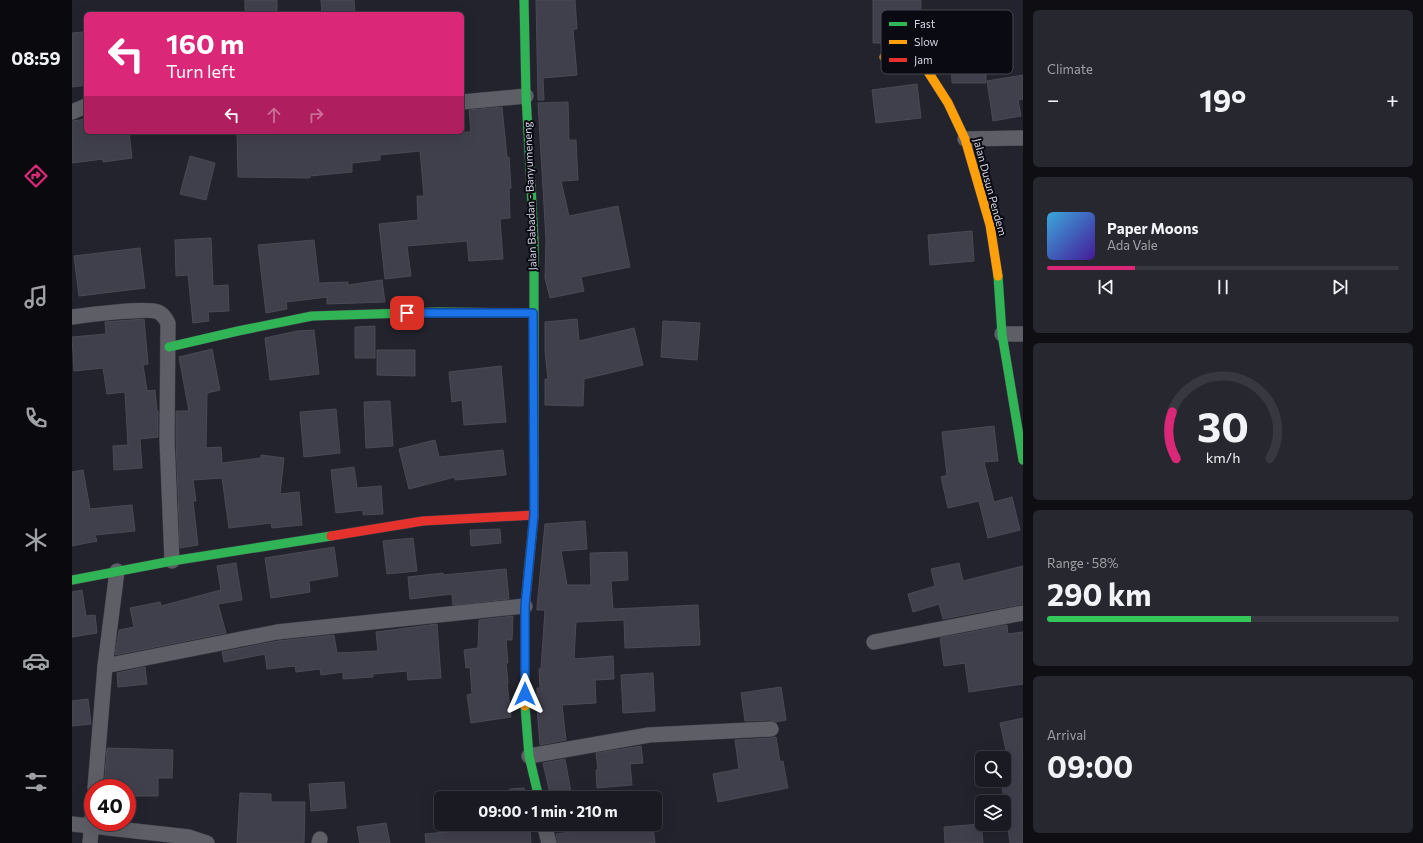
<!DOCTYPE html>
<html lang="en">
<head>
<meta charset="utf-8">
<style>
  body { margin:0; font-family:Commissioner,sans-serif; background:#27272f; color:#f1f3f6; height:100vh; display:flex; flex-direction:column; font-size:15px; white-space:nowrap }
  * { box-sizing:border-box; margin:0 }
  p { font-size:13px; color:#9fa1a5 }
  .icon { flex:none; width:22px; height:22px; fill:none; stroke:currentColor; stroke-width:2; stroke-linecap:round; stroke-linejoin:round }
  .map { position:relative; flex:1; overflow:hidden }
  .details { display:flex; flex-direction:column; gap:10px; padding:10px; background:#0e0e13; width:400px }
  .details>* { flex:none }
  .guide { position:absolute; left:12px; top:12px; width:380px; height:122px; border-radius:6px; box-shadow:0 4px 16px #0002,0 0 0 1px #383840; background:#db2777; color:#fff; overflow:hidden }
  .tools { position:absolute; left:903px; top:751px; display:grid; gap:8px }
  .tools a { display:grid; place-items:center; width:36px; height:36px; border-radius:6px; background:#1a1a22; box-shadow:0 4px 16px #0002,0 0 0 1px #383840; font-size:20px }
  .speed { position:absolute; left:12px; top:779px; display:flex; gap:8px; font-size:20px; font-weight:700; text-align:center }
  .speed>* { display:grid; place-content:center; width:52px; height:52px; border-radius:50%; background:#1a1a22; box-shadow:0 4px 16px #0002,0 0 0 1px #383840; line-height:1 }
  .speed .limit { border:6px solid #d22; background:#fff; color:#111 }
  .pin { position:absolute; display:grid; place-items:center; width:34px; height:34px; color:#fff; margin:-17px; border-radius:8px; box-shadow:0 2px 6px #0006 }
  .me { position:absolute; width:44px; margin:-22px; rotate:0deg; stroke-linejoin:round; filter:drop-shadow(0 0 3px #0008) }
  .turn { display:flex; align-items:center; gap:14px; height:84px; padding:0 16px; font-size:18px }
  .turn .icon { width:52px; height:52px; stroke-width:2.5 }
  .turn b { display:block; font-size:28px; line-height:34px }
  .lanes { display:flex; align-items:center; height:38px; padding:0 16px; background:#0003; justify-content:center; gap:20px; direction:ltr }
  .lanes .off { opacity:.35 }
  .big { font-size:30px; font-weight:700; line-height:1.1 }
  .details .tile { flex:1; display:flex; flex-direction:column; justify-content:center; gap:6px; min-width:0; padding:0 14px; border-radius:6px; background:#27272f }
  .details .dial { align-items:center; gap:0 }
  .dial svg { height:104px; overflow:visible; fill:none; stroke:#383840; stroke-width:7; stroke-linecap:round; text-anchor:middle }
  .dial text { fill:#f1f3f6; stroke:none }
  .song { display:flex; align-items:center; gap:12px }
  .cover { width:48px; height:48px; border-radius:6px; background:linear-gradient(135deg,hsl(200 70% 55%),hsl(260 70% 35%)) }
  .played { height:4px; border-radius:2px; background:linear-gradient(90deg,#db2777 25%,#383840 25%) }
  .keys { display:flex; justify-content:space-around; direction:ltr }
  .heat { display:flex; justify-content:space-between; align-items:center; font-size:22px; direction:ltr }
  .charge { height:6px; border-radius:3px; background:linear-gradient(90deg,#34c759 58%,#383840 0) }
  .trip { position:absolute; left:362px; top:791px; width:228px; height:40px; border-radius:6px; background:#1a1a22; box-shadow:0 4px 16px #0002,0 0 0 1px #383840; font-weight:700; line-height:40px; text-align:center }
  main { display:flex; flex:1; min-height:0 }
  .tab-bar { display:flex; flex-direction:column; width:72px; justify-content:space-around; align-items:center; background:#0a0a0e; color:#9fa1a5 }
  .tab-bar .icon { width:28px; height:28px }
  .tab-bar .selected { color:#db2777 }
  .tab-bar b { font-size:18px; color:#f1f3f6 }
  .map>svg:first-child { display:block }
  .building { fill:#403f4c; stroke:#4a4a53 }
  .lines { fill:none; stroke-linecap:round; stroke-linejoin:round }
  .street-casing { stroke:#3d3d47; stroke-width:16 }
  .fast-casing { stroke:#3d3d47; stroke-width:10 }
  .slow-casing { stroke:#3d3d47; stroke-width:10 }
  .jam-casing { stroke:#3d3d47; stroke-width:10 }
  .street { stroke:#5e5e67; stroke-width:15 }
  .fast { stroke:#30b455; stroke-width:9 }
  .slow { stroke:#ff9f0a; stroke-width:9 }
  .jam { stroke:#e5322d; stroke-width:9 }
  .route-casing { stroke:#114b97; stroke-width:10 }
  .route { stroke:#1a73e8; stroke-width:7 }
  .labels { text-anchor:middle; stroke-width:4; stroke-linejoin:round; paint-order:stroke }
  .street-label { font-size:11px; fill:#d3d3e1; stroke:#0a0a13 }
  .key { fill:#0a0a13; stroke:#464651; stroke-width:1 }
  .key-label { font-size:11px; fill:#d3d3e1 }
</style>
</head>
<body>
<main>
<nav class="tab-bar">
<b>08:59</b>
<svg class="icon selected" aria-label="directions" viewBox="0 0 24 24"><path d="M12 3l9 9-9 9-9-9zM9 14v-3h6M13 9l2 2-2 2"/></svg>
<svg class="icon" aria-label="music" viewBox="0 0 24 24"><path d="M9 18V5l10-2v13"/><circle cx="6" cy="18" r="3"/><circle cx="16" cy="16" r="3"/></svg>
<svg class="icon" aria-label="phone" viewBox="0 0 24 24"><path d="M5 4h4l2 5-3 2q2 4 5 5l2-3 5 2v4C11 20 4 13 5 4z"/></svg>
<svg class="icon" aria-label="climate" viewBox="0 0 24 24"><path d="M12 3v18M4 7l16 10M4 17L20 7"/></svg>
<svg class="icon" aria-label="car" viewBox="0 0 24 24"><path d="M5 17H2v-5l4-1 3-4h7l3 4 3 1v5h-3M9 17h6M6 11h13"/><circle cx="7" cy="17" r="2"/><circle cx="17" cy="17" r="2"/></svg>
<svg class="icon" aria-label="filters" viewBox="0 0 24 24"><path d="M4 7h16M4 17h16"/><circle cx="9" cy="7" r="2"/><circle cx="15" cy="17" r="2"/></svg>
</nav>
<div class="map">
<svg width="951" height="843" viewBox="0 0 951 843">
  <rect width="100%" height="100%" fill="#23232e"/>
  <g class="building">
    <rect x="173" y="0" width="32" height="14"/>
    <polygon points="249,0 282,0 283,14 250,14"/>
    <polygon points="464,0 503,0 505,29 501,29 505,75 471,78 472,100 466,100"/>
    <polygon points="801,0 849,0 848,43 801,43"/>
    <polygon points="927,29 928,52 914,52 914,83 880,83 879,59 893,59 892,30"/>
    <polygon points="11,32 14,54 14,85 0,87 0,33"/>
    <polygon points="951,75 951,99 946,100 949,116 921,121 915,81"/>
    <polygon points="845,84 849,118 804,123 800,90"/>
    <polygon points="496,102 497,140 504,140 506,180 489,181 497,216 546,206 558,267 509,277 512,291 478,298 473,278 474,240 466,103"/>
    <polygon points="430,107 435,157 437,157 439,188 437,189 438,218 428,219 431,259 397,261 395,241 335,246 339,276 313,279 307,224 346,220 345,196 352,196 348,151 308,155 308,160 280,163 280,172 238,176 238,178 166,177 165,135 202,135 202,132 399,132 397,110"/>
    <polygon points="14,119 14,132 57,132 60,158 31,162 31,159 0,163 0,121"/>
    <polygon points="118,156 143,163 134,200 108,194"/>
    <polygon points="900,231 902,261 858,265 856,235"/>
    <polygon points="139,238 141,286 156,285 157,311 136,312 137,321 121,323 116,275 104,276 103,240"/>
    <polygon points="242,240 247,283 276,282 276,285 310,280 313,302 255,304 255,297 214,302 215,309 194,313 186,245"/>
    <polygon points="68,248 73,288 7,296 2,256"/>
    <polygon points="72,319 76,364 71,365 75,391 83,390 85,411 86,411 86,437 68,439 70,468 42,470 41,446 56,445 53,392 35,394 31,368 2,371 0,337 34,334 33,322"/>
    <polygon points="505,319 507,341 562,328 571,365 512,379 511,406 473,405 473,379 476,380 473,351 473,322"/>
    <polygon points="591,321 628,323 625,360 589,357"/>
    <polygon points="303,326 303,358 283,358 283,327"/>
    <polygon points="242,330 247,374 198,380 193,338 225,331"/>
    <polygon points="140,349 148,390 135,393 134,448 149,447 150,463 189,458 189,455 212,458 208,494 227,492 230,525 200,528 199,523 157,528 150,478 121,480 124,501 121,501 126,545 108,548 104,439 104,411 117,411 107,357"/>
    <polygon points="305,350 343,350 343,376 305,375"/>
    <polygon points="429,366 434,422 392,425 390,400 380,402 377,372"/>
    <polygon points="318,401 321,446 294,448 292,402"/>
    <polygon points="264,409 268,453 232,457 228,412"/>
    <polygon points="922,426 926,461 912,462 922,502 940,497 948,530 916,538 907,501 876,508 869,477 875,475 870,432"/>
    <polygon points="363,440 367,457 431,450 434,475 383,480 383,477 337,489 327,449"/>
    <polygon points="282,467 285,488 309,486 311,514 291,515 291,510 264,513 259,470"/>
    <polygon points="11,470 18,509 60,505 63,531 23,535 25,541 0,546 0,472"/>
    <polygon points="513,521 515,549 489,551 495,585 519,585 518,553 555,552 556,580 539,581 541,609 626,605 628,645 553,648 552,620 504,622 502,659 541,656 542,679 523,680 524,703 490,705 494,740 468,745 465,708 465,688 468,688 467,669 469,668 473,610 465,610 465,607 473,524"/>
    <polygon points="428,529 429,543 399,546 398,530"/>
    <polygon points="341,538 345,571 315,574 311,541"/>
    <polygon points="262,547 266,576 237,581 238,592 199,598 193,558"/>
    <polygon points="164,563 170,600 146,604 154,633 43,655 47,630 62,627 58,608 88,602 89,606 149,590 145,566"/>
    <polygon points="887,563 891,581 951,566 951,604 871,619 867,604 841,612 836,594 863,586 859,569"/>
    <polygon points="434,569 437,599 381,605 380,594 338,599 336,577 371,573 371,575"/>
    <polygon points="10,590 14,616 23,615 25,633 0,637 0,592"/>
    <polygon points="441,616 440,640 434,640 436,663 434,663 436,683 435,683 439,717 399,723 395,695 400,694 398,667 394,668 392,650 406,648 407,620"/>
    <polygon points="365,624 369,678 336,680 335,671 301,674 301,677 271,679 271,672 249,675 248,669 224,672 223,666 195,669 193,654 152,662 150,652 206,641 262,635 265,653 306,651 304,632"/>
    <polygon points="935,625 936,634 951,632 951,684 897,692 893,663 872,666 868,638"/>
    <polygon points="73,667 75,684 46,687 45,673"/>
    <polygon points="581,673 583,711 551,713 549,675"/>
    <polygon points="709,687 714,720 704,722 699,720 673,721 669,693"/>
    <polygon points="16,699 19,724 0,726 0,701"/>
    <polygon points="951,718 951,843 938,843 930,786 936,785 931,751 934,750 928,723"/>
    <polygon points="704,737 708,762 711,761 716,788 646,802 641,774 667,769 663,740 699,738"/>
    <polygon points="569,746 571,763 558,764 560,785 525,788 524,770 526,770 524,753"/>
    <polygon points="35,748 101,750 100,778 86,778 86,796 55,796 55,788 32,788"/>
    <polygon points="493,759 500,798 479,798 471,763"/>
    <polygon points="272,782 274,808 239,811 237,784"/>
    <polygon points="452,788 455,798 439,798 438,789"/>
    <polygon points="168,793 199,794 199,802 233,802 232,843 165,843"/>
    <polygon points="314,823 318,843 288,843 285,827"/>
    <polygon points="383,824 450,824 450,828 458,827 459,843 354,843 353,834 384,831"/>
    <polygon points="534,824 561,824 561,828 581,826 583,843 486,843 484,834 534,827"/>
    <polygon points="909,824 911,843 873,843 872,827"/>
  </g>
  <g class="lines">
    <g class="street-casing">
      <g id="street">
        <polyline points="390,102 454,96"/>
        <polyline points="0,112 14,106"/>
        <polyline points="893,139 951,138"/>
        <path d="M0 317C14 315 77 307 86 312 91 314 94 319 96 323L95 439 100 561"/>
        <polyline points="930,334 951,334"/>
        <polyline points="802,642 951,613"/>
        <polyline points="33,666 205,632 453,606"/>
        <polyline points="457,756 577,735 699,729"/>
        <polyline points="23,788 33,666 45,571"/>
        <polyline points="0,824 117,837 135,843"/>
        <polyline points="472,824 477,843"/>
        <polyline points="18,843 21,807"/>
        <polyline points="247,843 248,839"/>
      </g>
    </g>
    <g class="fast-casing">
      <g id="fast">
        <polyline points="452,0 454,96 462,241 462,461"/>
        <polyline points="926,276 930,334 951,460"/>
        <polyline points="97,347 166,331 240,316 366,312 461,313"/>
        <polyline points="0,580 100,561 259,536"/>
        <polyline points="453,706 457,756 467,798"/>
      </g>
    </g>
    <g class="slow-casing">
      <g id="slow">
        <polyline points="812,57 853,67 876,103 893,139 918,225 926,276"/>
        <polyline points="453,706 453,606 462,515 462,461"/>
      </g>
    </g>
    <g class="jam-casing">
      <polyline id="jam" points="259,536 351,521 462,515"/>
    </g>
    <use href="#street" class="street"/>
    <use href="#fast" class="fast"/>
    <use href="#slow" class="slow"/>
    <use href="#jam" class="jam"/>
  </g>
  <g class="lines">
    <g class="route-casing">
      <polyline id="route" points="335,313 461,313 462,515 453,606 453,694"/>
    </g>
    <use href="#route" class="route"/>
  </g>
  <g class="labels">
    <g class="street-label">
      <text transform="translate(918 187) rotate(75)" y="4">Jalan Dusun Pendem</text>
      <text transform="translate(458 196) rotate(-92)" y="4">Jalan Babadan - Banyumeneng</text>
    </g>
  </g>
  <rect x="809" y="10" width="132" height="64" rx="6" class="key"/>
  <rect x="817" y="22" width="18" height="4" fill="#30b455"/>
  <rect x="817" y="40" width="18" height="4" fill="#ff9f0a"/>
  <rect x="817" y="58" width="18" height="4" fill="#e5322d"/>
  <g class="key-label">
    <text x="842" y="28">Fast</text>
    <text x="842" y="46">Slow</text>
    <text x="842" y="64">Jam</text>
  </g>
</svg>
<div class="tools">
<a><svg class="icon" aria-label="search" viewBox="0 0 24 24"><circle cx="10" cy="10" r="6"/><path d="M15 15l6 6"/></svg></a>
<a><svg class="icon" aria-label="layers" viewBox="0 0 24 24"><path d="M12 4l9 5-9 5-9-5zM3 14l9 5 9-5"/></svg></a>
</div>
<div class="speed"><div class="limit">40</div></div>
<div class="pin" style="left:335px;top:313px;background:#d93025"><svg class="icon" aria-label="arrive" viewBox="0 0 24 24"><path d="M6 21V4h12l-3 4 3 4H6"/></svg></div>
<svg class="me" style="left:453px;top:694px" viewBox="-20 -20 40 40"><path d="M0-17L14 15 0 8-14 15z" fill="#1a73e8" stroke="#fff" stroke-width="4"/></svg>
<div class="trip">09:00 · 1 min · 210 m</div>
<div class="guide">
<div class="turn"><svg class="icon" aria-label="left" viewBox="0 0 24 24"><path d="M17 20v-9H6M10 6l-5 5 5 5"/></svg><div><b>160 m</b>Turn left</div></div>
<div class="lanes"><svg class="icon" aria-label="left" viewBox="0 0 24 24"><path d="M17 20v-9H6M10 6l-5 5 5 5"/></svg><svg class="icon off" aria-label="ahead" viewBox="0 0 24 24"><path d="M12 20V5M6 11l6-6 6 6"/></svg><svg class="icon off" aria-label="right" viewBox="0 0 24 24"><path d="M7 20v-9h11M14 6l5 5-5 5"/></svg></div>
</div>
</div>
<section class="details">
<div class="tile"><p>Climate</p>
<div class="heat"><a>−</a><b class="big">19°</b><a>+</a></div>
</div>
<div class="tile">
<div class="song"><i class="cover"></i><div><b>Paper Moons</b><p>Ada Vale</p></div></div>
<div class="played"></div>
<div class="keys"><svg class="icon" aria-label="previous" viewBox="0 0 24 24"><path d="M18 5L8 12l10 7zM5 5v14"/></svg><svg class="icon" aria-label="pause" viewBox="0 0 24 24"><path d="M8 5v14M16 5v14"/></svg><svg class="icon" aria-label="next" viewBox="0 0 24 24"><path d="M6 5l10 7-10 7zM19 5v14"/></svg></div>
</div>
<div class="tile dial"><svg viewBox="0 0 100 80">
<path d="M14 69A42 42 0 1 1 86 69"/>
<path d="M14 69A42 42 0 0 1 11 33" stroke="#db2777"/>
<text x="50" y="56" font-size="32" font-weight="700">30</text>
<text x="50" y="72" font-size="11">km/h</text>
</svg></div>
<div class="tile"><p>Range · 58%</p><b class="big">290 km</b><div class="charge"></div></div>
<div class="tile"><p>Arrival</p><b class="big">09:00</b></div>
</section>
</main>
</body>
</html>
